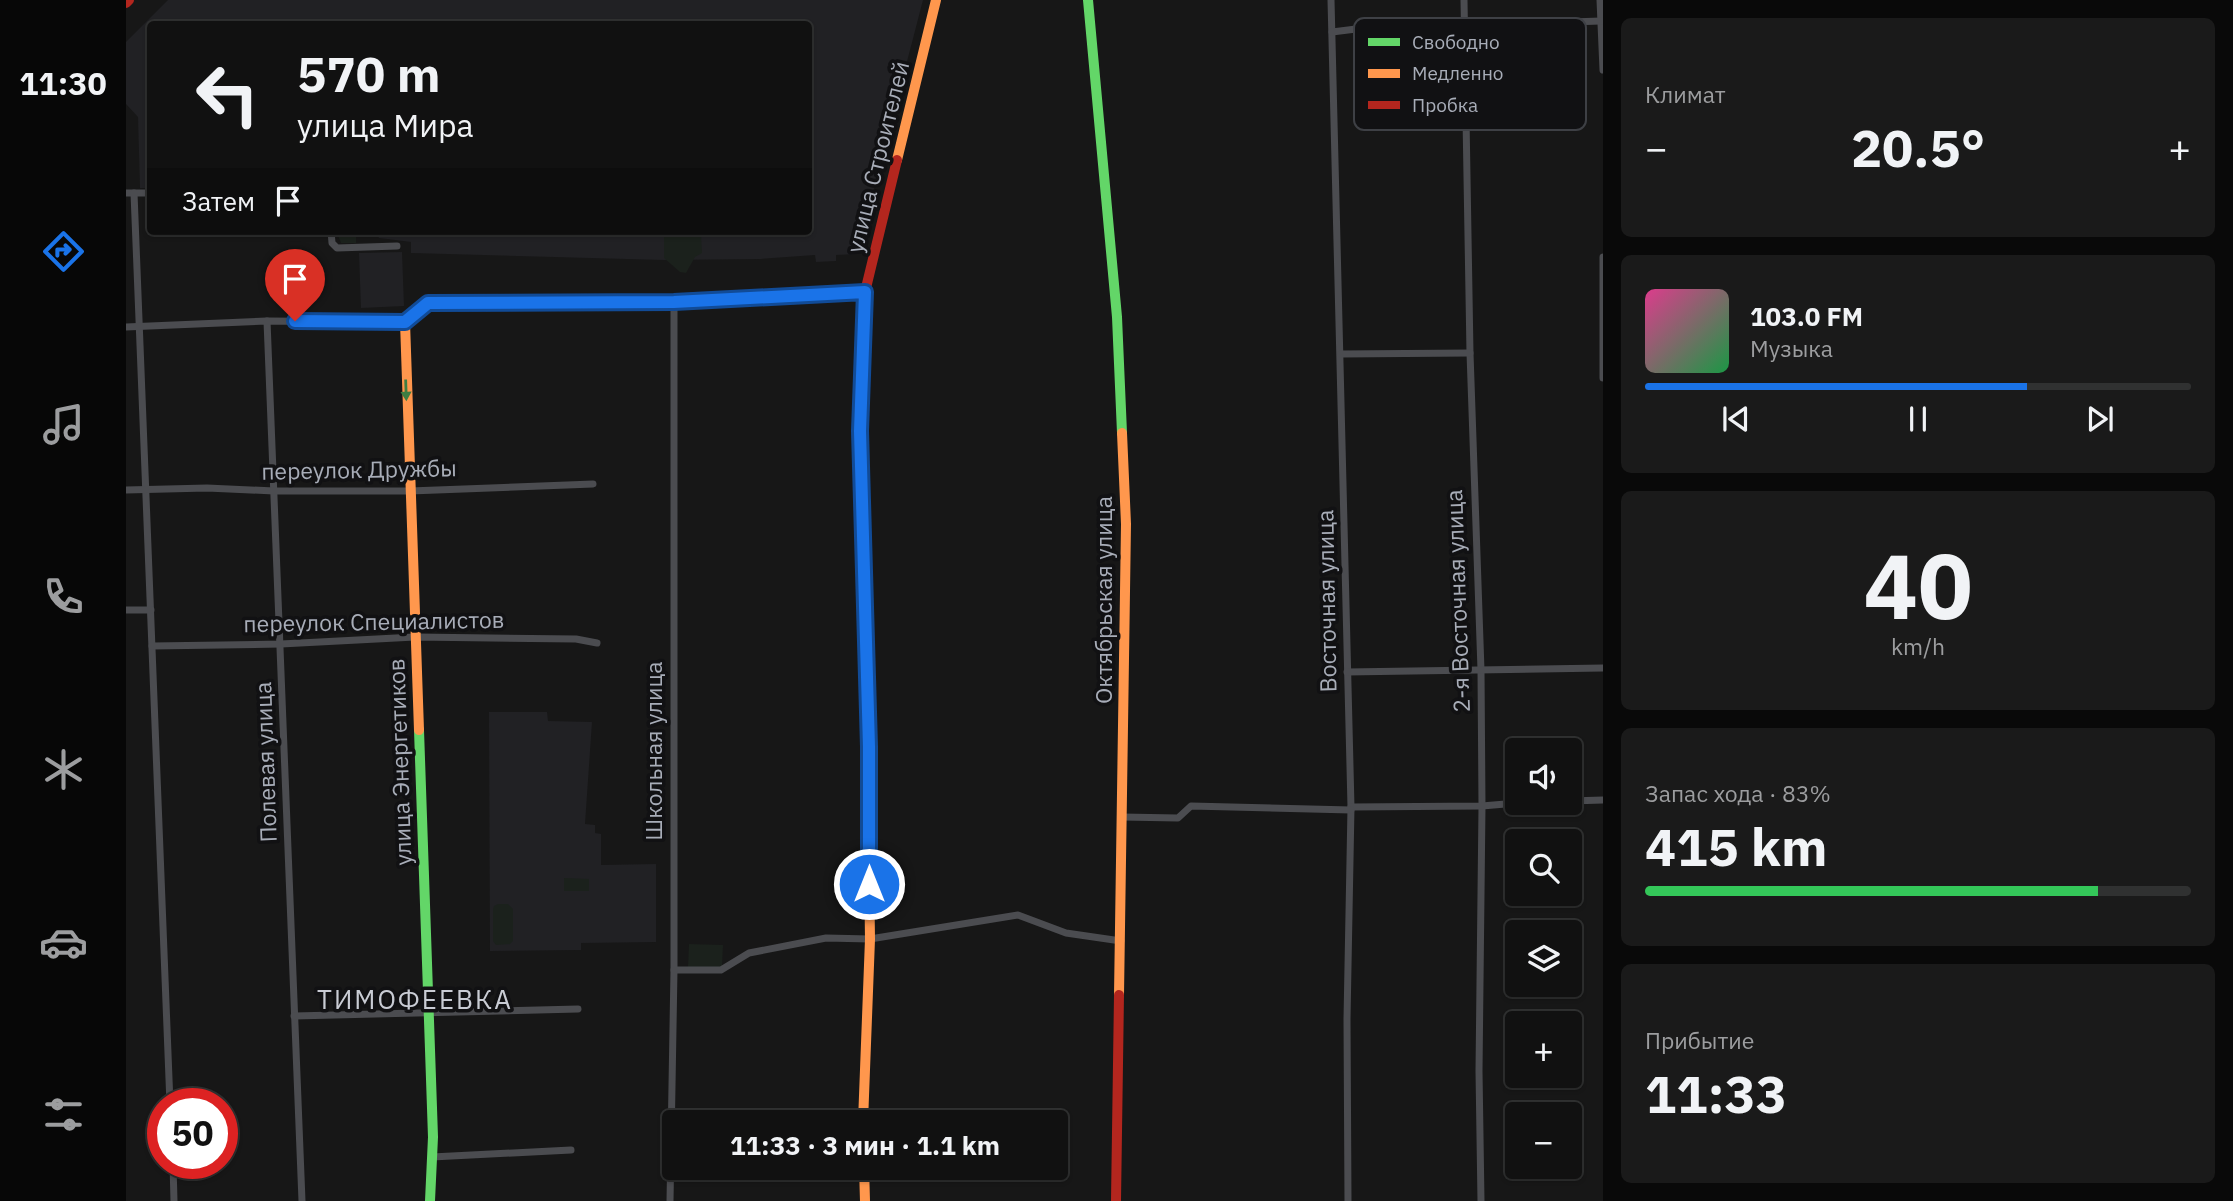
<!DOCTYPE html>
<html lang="ru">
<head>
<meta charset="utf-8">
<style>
  body { margin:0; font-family:"IBM Plex Sans",sans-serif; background:#1a1a1a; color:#f1f3f6; height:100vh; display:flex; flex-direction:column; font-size:26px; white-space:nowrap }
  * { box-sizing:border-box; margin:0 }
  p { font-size:23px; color:#9c9d9f }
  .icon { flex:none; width:38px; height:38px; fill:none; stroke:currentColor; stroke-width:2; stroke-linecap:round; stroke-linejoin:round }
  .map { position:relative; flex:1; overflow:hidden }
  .drawer { display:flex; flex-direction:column; gap:18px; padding:18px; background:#090909; width:630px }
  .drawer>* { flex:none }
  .hud { position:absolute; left:21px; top:21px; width:665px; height:214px; border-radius:7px; box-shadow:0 2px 5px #0004,0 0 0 2px #303131; background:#111; color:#f1f3f6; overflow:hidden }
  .tools { position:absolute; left:1379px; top:738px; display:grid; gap:14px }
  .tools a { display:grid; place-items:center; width:77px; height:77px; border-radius:7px; background:#111; box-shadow:0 2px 5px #0004,0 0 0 2px #303131; font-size:35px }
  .speed { position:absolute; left:21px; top:1088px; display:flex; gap:14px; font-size:35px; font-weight:700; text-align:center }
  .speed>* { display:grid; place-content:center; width:91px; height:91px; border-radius:50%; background:#111; box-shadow:0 2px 5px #0004,0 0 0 2px #303131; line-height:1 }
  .speed .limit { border:10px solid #d22; background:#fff; color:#111 }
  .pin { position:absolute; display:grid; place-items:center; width:60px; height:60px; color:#fff; margin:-72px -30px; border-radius:50% 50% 50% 0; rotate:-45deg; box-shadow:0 0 7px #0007 }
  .pin .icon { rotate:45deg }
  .me { position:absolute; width:77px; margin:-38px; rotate:0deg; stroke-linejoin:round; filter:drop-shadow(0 0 5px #0008) }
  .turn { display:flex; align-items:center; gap:24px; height:147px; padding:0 35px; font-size:32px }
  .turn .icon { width:91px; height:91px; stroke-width:2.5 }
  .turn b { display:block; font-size:49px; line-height:60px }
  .then { display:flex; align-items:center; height:66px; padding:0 35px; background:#0003; gap:14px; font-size:26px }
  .big { font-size:52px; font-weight:700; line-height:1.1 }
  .drawer .tile { flex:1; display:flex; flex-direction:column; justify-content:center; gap:10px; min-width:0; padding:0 24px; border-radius:10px; background:#1a1a1a }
  .drawer .dial { align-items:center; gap:0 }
  .dial b { font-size:91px; line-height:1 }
  .song { display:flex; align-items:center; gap:21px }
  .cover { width:84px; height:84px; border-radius:10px; background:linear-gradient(135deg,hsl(330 70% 55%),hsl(140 70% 35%)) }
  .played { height:7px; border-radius:4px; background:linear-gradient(90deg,#1a73e8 70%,#303131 70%) }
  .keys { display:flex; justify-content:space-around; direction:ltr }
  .heat { display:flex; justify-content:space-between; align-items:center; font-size:38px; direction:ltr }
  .charge { height:10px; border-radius:5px; background:linear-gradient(90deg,#34c759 83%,#303131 0) }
  .trip { position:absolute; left:536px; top:1110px; width:406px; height:70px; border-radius:7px; background:#111; box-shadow:0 2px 5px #0004,0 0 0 2px #303131; font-weight:700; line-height:70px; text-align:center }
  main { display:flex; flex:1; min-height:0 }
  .dock { display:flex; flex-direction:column; width:126px; justify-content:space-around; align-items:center; background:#070707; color:#9c9d9f }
  .dock .icon { width:49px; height:49px }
  .dock .selected { color:#1a73e8 }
  .dock b { font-size:32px; color:#f1f3f6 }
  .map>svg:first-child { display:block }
  .built { fill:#212124 }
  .green { fill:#1b211c }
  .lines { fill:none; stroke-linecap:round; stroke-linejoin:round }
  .street { stroke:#4b4c50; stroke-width:7 }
  .fast { stroke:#63d668; stroke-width:10 }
  .slow { stroke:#ff974d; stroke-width:10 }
  .jam { stroke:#b3261e; stroke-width:10 }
  .oneway { fill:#3e7d42 }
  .route-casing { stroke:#114b97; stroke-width:18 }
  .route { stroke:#1a73e8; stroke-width:12 }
  .labels { text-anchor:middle; stroke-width:7; stroke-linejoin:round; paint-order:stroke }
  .street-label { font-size:23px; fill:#a8adb8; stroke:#111113 }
  .quarter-label { font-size:26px; letter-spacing:2px; fill:#c9ccd4; stroke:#111113 }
  .key { fill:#111113; stroke:#3e4045; stroke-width:2 }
  .key-label { font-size:19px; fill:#a8adb8 }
</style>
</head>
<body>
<main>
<nav class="dock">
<b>11:30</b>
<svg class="icon selected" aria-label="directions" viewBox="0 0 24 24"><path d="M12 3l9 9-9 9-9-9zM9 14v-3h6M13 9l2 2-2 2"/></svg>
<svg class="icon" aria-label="music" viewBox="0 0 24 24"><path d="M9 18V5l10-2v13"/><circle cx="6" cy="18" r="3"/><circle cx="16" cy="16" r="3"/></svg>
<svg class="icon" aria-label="phone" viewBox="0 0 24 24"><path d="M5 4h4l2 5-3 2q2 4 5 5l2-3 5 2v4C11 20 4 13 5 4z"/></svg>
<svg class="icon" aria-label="climate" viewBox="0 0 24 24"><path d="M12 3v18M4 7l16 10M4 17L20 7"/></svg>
<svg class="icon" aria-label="car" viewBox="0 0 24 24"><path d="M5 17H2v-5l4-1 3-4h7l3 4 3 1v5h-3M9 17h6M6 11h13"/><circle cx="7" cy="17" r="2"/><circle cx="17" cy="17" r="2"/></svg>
<svg class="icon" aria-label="filters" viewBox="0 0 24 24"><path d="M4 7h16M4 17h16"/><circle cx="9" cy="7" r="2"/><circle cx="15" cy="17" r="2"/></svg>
</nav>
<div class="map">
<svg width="1477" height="1201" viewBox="0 0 1477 1201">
  <rect width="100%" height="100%" fill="#171717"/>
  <g class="built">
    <polygon points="42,0 797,0 731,254 710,255 710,261 690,262 689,255 634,259 538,260 285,253 285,242 253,238 250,231 682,231 682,24 24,24 24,188 14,188 12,117 0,104 0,42"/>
    <polygon points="276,252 278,306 235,308 233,253"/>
    <polygon points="363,712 421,712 422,721 466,722 459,824 469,825 469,833 475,834 475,865 530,864 530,942 455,943 455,950 453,950 364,951"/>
  </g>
  <g class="green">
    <polygon points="210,231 230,231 230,243 215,243"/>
    <polygon points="538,231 566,231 575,237 576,253 569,257 560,273 554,272 538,258"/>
    <polygon points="438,878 463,879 463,891 438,891"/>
    <polygon points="372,904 382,904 387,909 387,941 384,944 370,945 367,941 367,910 368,906"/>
    <polygon points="563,944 597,945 596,967 562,967"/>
  </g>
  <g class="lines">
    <g class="street">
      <polyline points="1205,0 1225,807 1221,1019 1222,1201"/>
      <polyline points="1338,0 1344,353 1355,670 1356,806 1353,1071 1355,1201"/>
      <polyline points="1474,0 1477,70"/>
      <polyline points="1206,32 1230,29 1475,21"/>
      <polyline points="0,193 24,193"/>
      <polyline points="8,193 44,1104"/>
      <polyline points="205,231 206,243 211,248 271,246"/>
      <polyline points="1477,257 1477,378"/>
      <polyline points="141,321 176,1201"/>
      <polyline points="0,327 141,321 279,322"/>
      <polyline points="1215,354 1344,353"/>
      <polyline points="0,490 81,488 148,491 284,491 467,484"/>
      <polyline points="0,610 25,610"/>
      <polyline points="26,646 155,644 289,637 450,639 471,643"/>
      <polyline points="1221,672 1477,668"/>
      <polyline points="1444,801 1477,800"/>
      <polyline points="1225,807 1356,806 1391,803"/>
      <polyline points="996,817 1052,818 1065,806 1225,810"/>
      <polyline points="548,970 595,970 623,953 700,938 744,939 892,915 940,933 995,941"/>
      <polyline points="168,1016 452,1009"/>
      <polyline points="306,1157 445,1150"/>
      <polyline points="47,1164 48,1201"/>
      <polyline points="544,1201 548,970 548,302"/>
    </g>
    <g class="fast">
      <polyline points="962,0 991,317 996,433"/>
      <polyline points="393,303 548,302 739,292"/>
      <polyline points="293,730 307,1137 304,1201"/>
    </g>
    <g class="slow">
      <polyline points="771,160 810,0"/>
      <polyline points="293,730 279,322 302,303 393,303"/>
      <polyline points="993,995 1000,524 996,433"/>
      <polyline points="737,1122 744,939 740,642"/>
      <polyline points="738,1167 739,1201"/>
    </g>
    <g class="jam">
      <polyline points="0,3 3,0"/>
      <polyline points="740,642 734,431 737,310 739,292 771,160"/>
      <polyline points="990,1201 993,995"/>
    </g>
  </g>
  <defs><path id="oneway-solid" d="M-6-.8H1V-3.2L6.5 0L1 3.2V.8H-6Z" transform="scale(1.75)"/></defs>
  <use class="oneway" href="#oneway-solid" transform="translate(280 390) rotate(88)"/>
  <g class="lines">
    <g class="route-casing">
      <polyline id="route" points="169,321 279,322 302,303 548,302 739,292 734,431 743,747 743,884"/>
    </g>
    <use href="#route" class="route"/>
  </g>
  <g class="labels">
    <g class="street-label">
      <text transform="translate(752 157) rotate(-76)" y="8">улица Строителей</text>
      <text transform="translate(233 470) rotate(-1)" y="8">переулок Дружбы</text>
      <text transform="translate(978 600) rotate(-90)" y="8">Октябрьская улица</text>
      <text transform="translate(1201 601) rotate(-91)" y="8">Восточная улица</text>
      <text transform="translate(1332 601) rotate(-92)" y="8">2-я Восточная улица</text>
      <text transform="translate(248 622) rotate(-1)" y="8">переулок Специалистов</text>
      <text transform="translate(528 751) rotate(-90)" y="8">Школьная улица</text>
      <text transform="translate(140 762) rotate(-92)" y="8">Полевая улица</text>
      <text transform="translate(274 762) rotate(-92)" y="8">улица Энергетиков</text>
    </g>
    <g class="quarter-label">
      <text x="289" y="1009">ТИМОФЕЕВКА</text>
    </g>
  </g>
  <rect x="1228" y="18" width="232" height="112" rx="10" class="key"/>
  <rect x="1242" y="38" width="32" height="8" fill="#63d668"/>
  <rect x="1242" y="69" width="32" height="9" fill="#ff974d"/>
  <rect x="1242" y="101" width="32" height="8" fill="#b3261e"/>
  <g class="key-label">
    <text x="1286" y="49">Свободно</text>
    <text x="1286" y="80">Медленно</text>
    <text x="1286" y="112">Пробка</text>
  </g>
</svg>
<div class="tools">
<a><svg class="icon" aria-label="sound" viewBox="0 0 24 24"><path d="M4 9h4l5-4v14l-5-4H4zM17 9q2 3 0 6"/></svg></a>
<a><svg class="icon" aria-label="search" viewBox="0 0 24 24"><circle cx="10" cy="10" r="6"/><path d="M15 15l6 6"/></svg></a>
<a><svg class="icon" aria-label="layers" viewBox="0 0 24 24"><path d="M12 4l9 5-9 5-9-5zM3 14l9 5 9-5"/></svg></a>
<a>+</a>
<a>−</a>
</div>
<div class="speed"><div class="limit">50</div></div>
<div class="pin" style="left:169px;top:321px;background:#d93025"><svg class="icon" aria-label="arrive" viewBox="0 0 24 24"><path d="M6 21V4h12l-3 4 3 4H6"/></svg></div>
<svg class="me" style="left:743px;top:884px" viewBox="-20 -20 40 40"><circle r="17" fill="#1a73e8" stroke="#fff" stroke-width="3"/><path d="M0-11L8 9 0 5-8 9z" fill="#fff"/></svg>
<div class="trip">11:33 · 3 мин · 1.1 km</div>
<div class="hud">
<div class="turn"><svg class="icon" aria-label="left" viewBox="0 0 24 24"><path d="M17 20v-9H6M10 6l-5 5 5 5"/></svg><div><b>570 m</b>улица Мира</div></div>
<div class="then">Затем<svg class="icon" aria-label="arrive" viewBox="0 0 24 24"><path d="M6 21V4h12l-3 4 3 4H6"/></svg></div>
</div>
</div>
<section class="drawer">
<div class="tile"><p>Климат</p>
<div class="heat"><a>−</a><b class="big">20.5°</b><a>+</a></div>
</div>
<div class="tile">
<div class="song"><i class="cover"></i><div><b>103.0 FM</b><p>Музыка</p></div></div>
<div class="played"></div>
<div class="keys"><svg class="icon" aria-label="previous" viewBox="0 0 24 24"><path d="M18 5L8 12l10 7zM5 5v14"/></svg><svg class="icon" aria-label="pause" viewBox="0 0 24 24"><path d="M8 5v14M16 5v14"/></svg><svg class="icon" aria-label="next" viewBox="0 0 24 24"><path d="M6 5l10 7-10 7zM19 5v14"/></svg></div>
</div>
<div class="tile dial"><b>40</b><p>km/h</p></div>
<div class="tile"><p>Запас хода · 83%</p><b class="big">415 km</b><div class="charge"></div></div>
<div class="tile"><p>Прибытие</p><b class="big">11:33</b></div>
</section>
</main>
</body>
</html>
